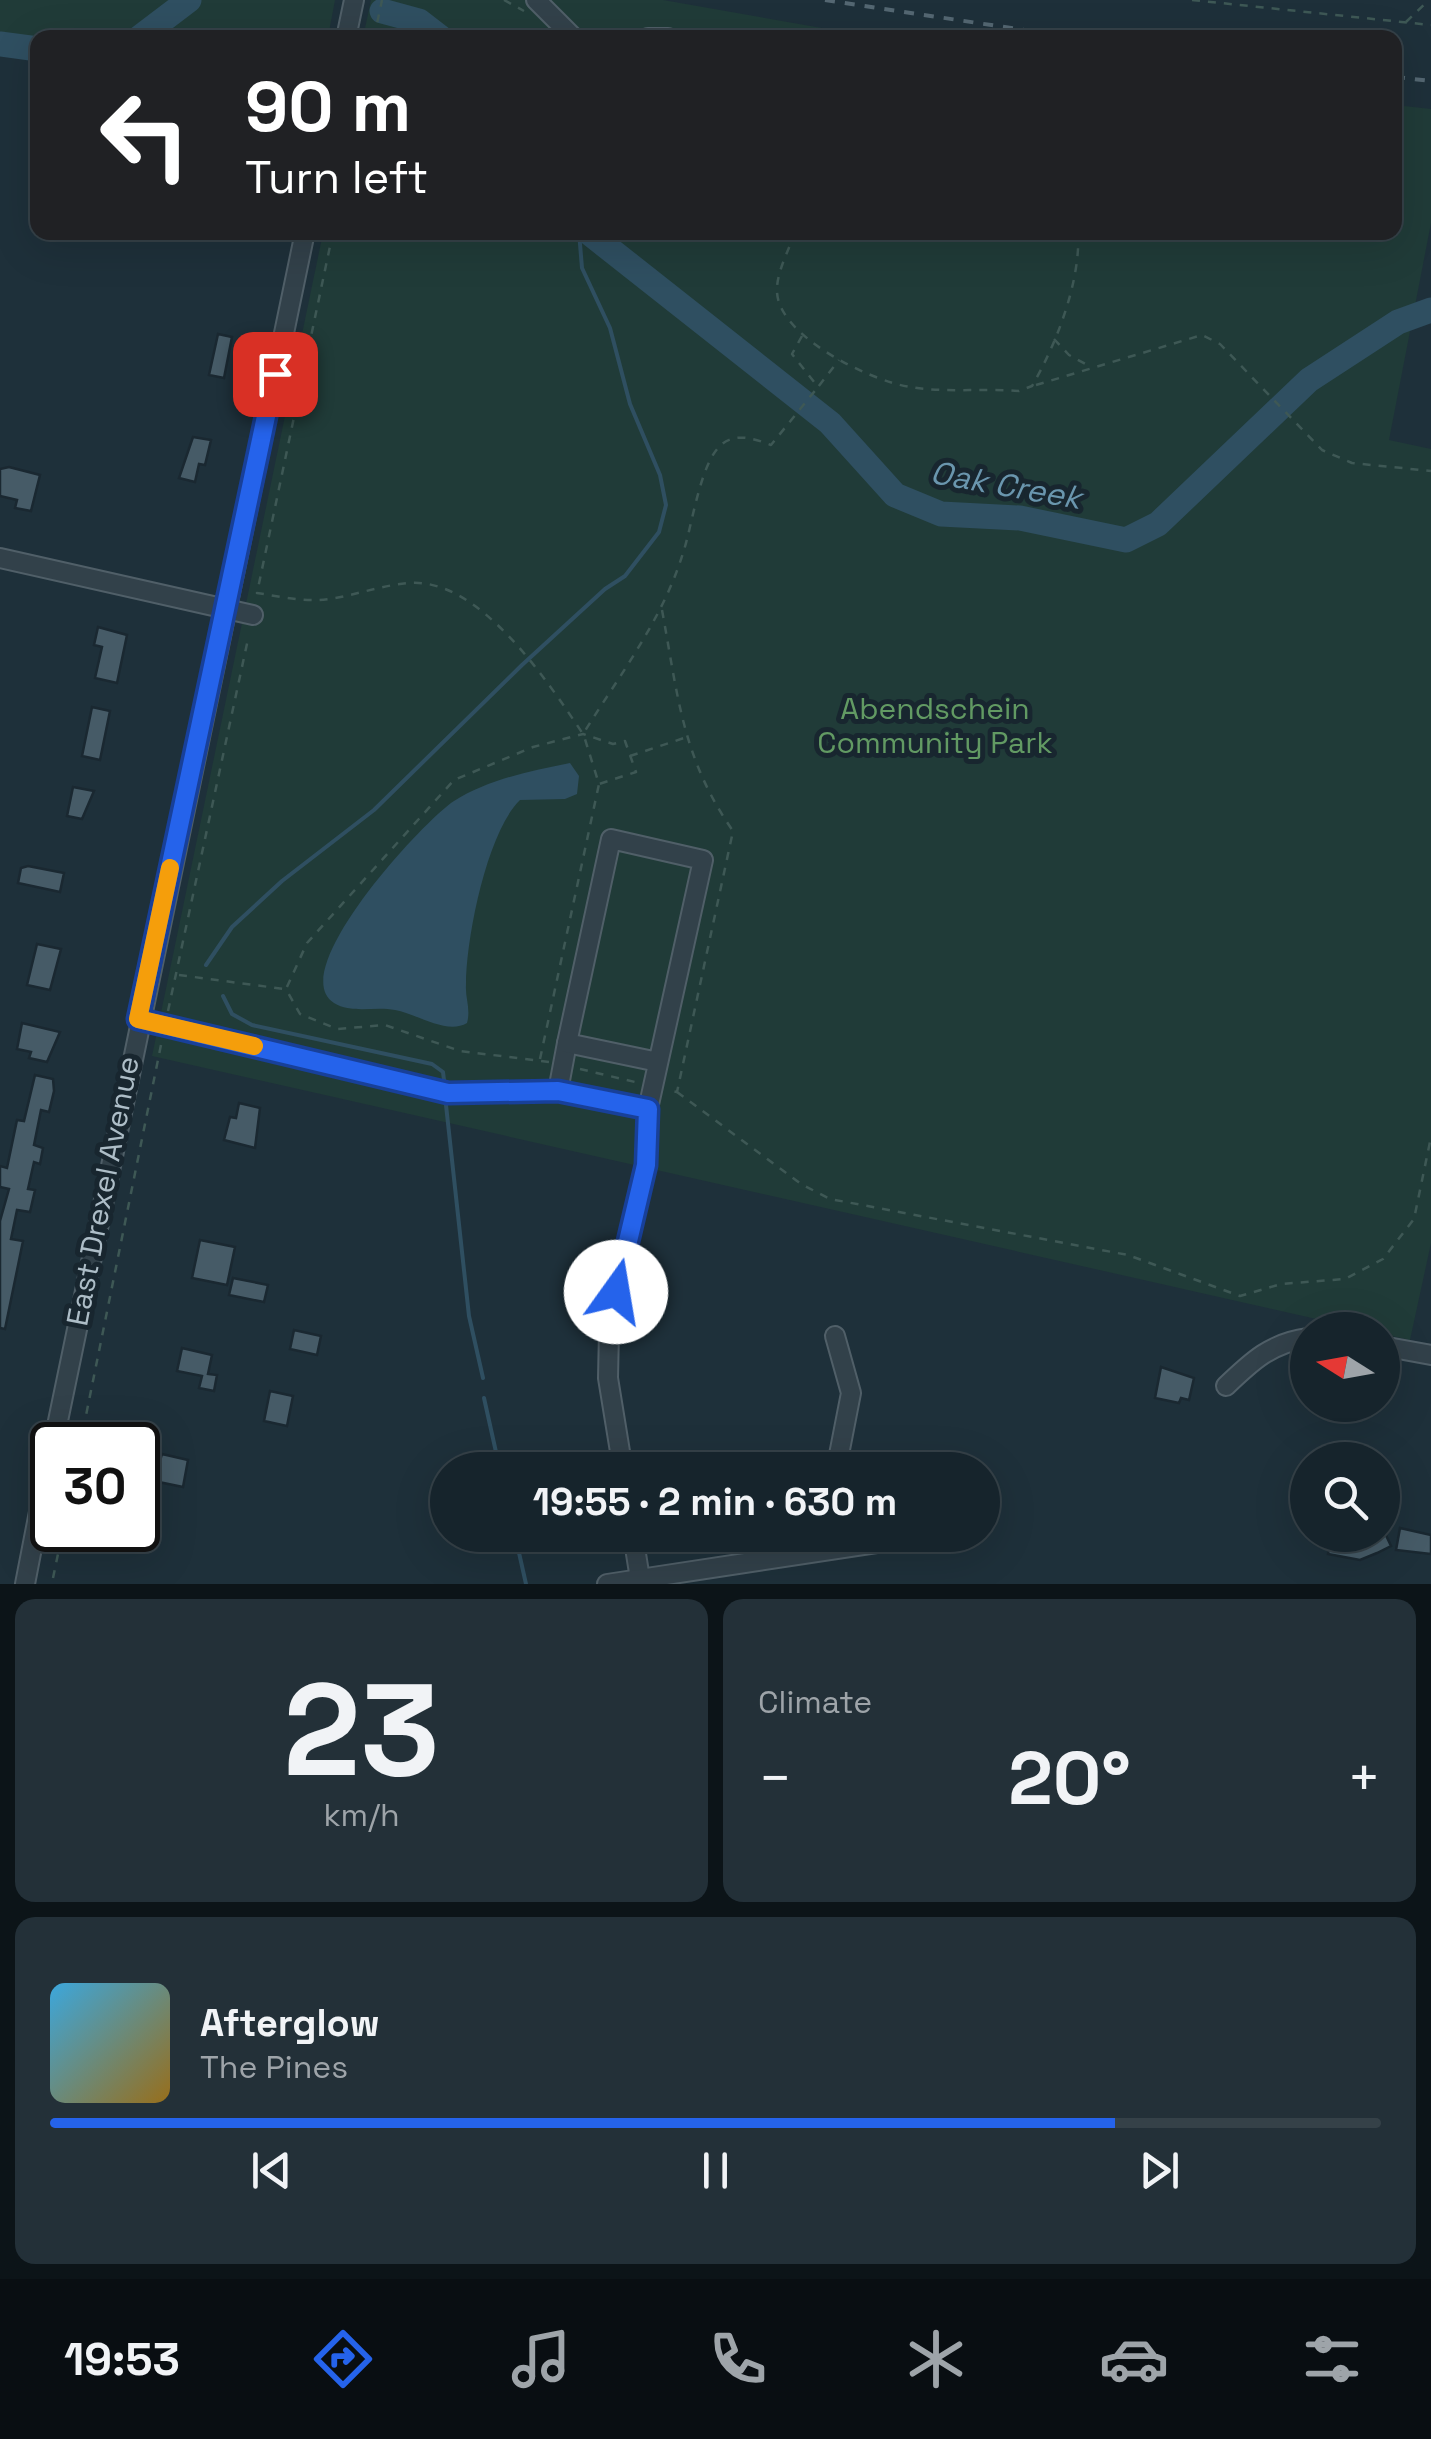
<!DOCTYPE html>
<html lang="en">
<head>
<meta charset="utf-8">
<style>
  body { margin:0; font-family:"Space Grotesk",sans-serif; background:#233038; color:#f1f3f6; height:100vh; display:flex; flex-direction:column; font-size:38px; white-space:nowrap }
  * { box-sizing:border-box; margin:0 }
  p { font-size:32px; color:#9ea4a9 }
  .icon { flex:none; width:55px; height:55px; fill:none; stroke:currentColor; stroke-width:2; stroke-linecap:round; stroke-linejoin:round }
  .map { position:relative; height:1584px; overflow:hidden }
  .drawer { display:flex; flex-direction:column; gap:15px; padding:15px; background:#0c1418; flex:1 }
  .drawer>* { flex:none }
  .banner { position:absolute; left:30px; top:30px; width:1372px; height:210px; border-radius:20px; box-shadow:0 10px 40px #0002,0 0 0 2px #354148; background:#202124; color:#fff; overflow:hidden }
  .needle { width:65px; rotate:281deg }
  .tools { position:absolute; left:1290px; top:1312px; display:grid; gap:20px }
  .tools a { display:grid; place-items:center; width:110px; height:110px; border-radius:50%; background:#16242c; box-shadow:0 10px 40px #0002,0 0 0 2px #354148; font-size:50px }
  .speed { position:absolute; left:30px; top:1422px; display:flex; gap:20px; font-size:50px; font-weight:700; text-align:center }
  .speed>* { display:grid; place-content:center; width:130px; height:130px; border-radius:50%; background:#16242c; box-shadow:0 10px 40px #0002,0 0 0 2px #354148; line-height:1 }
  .speed .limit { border:5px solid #111; border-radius:15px; background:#fff; color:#111 }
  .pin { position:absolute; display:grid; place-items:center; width:85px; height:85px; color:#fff; margin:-42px; border-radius:20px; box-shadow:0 5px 15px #0006 }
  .me { position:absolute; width:110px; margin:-55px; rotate:13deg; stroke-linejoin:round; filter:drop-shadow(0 0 8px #0008) }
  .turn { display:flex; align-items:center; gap:35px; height:210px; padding:0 50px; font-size:45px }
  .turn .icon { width:130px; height:130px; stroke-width:2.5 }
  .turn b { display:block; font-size:70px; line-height:85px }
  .big { font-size:75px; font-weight:800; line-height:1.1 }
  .drawer .tile { flex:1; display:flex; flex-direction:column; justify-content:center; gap:15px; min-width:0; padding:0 35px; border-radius:20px; background:#233038 }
  .drawer .dial { align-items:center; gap:0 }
  .dial b { font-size:130px; line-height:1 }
  .song { display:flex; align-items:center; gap:30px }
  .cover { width:120px; height:120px; border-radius:15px; background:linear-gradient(135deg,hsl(200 70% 55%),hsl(40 70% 35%)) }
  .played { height:10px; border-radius:5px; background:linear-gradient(90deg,#2563eb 80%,#354148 80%) }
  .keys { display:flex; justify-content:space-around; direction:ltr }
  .heat { display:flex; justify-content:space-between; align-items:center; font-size:55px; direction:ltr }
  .drawer .tiles { flex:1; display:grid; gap:15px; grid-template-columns:1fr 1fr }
  .tile:last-child { grid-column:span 2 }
  .trip { position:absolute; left:430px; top:1452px; width:570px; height:100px; border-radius:50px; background:#16242c; box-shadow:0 10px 40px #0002,0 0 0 2px #354148; font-weight:800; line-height:100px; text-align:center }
  .tab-bar { display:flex; height:160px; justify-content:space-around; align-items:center; background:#090e12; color:#9ea4a9 }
  .tab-bar .icon { width:70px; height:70px }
  .tab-bar .current { color:#2563eb }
  .tab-bar b { font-size:45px; color:#f1f3f6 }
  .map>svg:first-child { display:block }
  .green { fill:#203b38 }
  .water { fill:#2f4f61 }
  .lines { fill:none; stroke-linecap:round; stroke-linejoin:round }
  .stream { stroke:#2f4f61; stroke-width:4 }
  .river { stroke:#2f4f61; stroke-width:25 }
  .building { fill:#465b67; stroke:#1a2831; stroke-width:2.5 }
  .minor-casing { stroke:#505f68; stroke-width:22 }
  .path { stroke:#3e5855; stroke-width:2.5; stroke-dasharray:8 8; stroke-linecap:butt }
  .minor { stroke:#32414a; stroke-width:18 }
  .rail { stroke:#546772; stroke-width:4; stroke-dasharray:10 10; stroke-linecap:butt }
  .route-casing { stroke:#184099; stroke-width:25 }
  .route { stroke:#2563eb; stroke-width:18 }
  .slow { stroke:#f59e0b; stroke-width:18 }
  .labels { text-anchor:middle; stroke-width:10; stroke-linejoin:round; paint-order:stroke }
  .park-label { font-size:30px; fill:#629a63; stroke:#18262f }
  .street-label { font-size:30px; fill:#adbdc7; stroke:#18262f }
  .water-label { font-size:32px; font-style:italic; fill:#6a96ae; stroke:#18262f }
</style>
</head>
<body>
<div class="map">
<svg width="1431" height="1584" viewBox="0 0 1431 1584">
  <rect width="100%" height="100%" fill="#1e303a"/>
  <g class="green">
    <polygon points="0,0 335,0 328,37 37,39 0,35"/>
    <polygon points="371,0 663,0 873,37 363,38"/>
    <polygon points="1395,105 1431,109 1431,223 1389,440 1431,449 1431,1243 1410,1340 1383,1334 1382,1330 1365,1330 152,1056 323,233 1395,232"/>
  </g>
  <path class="water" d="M570 763 579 776 577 794 565 799 520 800C487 832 466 938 466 985 465 998 471 1009 467 1023 447 1035 417 1014 395 1010 375 1006 352 1014 334 1003 284 972 423 821 454 801 489 779 530 771 570 763Z"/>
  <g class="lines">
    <g class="stream">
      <polyline points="206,965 232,927 282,881 374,810 522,665 605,589 625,576 659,532 666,505 660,475 630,404 610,328 582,268 579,232"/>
      <polyline points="223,996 232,1014 252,1025 432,1064 443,1072 444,1080"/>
      <polyline points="446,1105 469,1316 483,1378"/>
      <polyline points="484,1398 500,1470"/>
      <polyline points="515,1535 526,1584"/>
    </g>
    <g class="river">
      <polyline points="382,11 419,21 441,38"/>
      <polyline points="139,38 189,0"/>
      <polyline points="0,44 38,49"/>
      <polyline points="588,232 830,423 895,495 941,514 1020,518 1126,540 1158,524 1309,380 1398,322 1431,310"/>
    </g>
  </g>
  <g class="building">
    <polygon points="218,334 232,337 224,378 209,375"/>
    <polygon points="193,437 211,440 205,465 199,464 195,482 179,478"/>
    <polygon points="9,467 40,475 31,511 15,508 17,500 0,496 0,469"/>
    <polygon points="98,627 127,635 117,683 95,678 102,647 94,645"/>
    <polygon points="92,707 110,711 100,760 82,756"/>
    <polygon points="73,787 94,791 82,819 67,816"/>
    <polygon points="28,866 64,873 60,892 18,883 21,868"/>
    <polygon points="37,944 61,949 50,990 27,985"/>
    <polygon points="22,1023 60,1032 47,1062 29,1058 31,1052 17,1049"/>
    <polygon points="35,1075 53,1079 54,1091 49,1112 41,1110 34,1145 43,1148 40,1164 34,1162 28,1189 35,1190 30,1212 17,1210 11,1239 23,1241 5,1329 0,1328 0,1221 9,1189 0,1187 0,1166 7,1168 17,1120 24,1121"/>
    <polygon points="239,1103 260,1108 255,1148 224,1140 230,1117 236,1118"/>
    <polygon points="200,1240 235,1247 227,1285 192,1278"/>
    <polygon points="233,1278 268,1285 264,1302 229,1295"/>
    <polygon points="294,1330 321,1336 317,1355 290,1349"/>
    <polygon points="182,1348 212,1355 208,1374 217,1375 214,1391 199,1388 202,1376 177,1371"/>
    <polygon points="1161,1367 1194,1378 1189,1400 1181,1398 1179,1403 1155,1398"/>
    <polygon points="270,1391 293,1396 287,1426 264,1421"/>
    <polygon points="162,1454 188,1460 183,1487 154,1481"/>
    <polygon points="1400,1528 1431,1535 1431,1554 1396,1550"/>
    <polygon points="1384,1531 1391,1546 1377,1553 1360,1560 1328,1554 1331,1535 1353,1535 1351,1546"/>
  </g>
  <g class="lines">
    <g class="minor-casing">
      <g id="minor">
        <polyline points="536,0 574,38"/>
        <polyline points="346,38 354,0"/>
        <polyline points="648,38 668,38"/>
        <polyline points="0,558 253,615"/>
        <polyline points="138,1019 448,1093 558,1091 648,1109"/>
        <polyline points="558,1091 567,1043"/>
        <polyline points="835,1336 851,1393 836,1470"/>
        <polyline points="1382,1346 1431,1355"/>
        <path d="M1226 1386C1252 1361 1271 1343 1308 1338"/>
        <polyline points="53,1445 305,232"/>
        <polyline points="623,1470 608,1378 609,1331 645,1165 648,1109 703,860 611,839 567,1043 658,1062"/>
        <polyline points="633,1535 640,1579"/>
        <polyline points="25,1584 52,1445"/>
        <polyline points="607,1584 903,1539"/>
      </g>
    </g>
    <g class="path">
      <polyline points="504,0 524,11"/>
      <polyline points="1192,0 1431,25"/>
      <polyline points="1406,22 1429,0"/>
      <polyline points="374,38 382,0"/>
      <path d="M333 232 257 593C277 596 299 601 319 600 349 598 379 585 410 583 480 578 548 682 583 734 619 676 663 619 683 553 692 527 700 463 721 445 736 432 755 439 771 445L818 387"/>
      <path d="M795 232C789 250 776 273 777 292 779 337 871 381 910 387 944 393 984 388 1019 391L1032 386C1056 345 1081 281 1078 232"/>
      <polyline points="802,336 792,354 818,387 839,360"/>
      <polyline points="1054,339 1069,355 1091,367"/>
      <polyline points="1036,385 1202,335 1220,344 1322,450 1352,463 1431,471"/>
      <path d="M662 610C678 696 682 758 733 831L677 1092 667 1090"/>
      <polyline points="630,756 684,738"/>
      <polyline points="179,975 284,989"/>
      <polyline points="168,1011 248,639"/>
      <polyline points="540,1059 599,784 584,736"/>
      <polyline points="549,1062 460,1051 385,1025 337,1029 300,1014 286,989 307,943 454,780 533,747 583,734 613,744 625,741 636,772 599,784"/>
      <polyline points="580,1069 635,1082"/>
      <polyline points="677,1092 801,1184 830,1199 1128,1255 1240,1296 1281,1284 1345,1279 1383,1259 1414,1219 1431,1137"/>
      <polyline points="80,1445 162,1040"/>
      <polyline points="53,1578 63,1530"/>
    </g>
    <use href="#minor" class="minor"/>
    <g class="rail">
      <polyline points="825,0 1077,38"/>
      <polyline points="1395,77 1431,81"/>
    </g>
  </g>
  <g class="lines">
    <g class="route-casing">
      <polyline id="route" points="275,374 138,1019 448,1093 558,1091 648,1109 646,1165 616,1292"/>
    </g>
    <use href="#route" class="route"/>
    <polyline class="slow" points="170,868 138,1019 254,1046"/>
  </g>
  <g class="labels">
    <g class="park-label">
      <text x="935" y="719">Abendschein<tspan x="935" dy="34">Community Park</tspan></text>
    </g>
    <g class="street-label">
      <text transform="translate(103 1191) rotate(-79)" y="10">East Drexel Avenue</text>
    </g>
    <g class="water-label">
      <text transform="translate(1006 485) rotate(10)" y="11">Oak Creek</text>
    </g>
  </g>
</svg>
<div class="tools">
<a><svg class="needle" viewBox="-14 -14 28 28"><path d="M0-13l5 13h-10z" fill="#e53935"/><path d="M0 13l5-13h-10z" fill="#9ea4a9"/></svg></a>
<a><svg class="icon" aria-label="search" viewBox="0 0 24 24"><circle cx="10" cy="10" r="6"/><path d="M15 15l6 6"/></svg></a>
</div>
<div class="speed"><div class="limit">30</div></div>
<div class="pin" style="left:275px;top:374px;background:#d93025"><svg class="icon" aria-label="arrive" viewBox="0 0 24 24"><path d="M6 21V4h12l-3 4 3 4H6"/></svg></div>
<svg class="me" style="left:616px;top:1292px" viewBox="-20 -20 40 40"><circle r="19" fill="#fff"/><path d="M0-13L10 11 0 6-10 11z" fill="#2563eb"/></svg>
<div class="trip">19:55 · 2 min · 630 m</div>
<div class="banner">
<div class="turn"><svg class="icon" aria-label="left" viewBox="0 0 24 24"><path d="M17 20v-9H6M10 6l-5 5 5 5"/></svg><div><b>90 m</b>Turn left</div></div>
</div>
</div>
<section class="drawer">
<div class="tiles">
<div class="tile dial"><b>23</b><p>km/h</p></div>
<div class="tile"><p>Climate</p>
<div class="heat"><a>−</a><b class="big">20°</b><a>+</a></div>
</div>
<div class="tile">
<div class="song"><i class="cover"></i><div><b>Afterglow</b><p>The Pines</p></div></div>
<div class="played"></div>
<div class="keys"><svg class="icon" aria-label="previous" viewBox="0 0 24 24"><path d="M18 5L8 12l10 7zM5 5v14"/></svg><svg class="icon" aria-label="pause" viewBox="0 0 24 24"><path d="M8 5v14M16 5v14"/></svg><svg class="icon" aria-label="next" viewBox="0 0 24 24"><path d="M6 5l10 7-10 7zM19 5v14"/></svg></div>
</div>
</div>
</section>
<nav class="tab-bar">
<b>19:53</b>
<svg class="icon current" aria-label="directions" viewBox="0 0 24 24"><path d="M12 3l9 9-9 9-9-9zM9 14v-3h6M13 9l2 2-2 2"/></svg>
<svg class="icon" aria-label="music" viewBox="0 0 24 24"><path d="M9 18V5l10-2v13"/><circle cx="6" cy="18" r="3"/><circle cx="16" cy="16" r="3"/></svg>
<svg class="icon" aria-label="phone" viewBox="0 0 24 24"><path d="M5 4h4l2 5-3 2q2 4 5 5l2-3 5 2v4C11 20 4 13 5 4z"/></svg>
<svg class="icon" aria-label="climate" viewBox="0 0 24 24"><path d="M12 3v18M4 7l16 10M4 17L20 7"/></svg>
<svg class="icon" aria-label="car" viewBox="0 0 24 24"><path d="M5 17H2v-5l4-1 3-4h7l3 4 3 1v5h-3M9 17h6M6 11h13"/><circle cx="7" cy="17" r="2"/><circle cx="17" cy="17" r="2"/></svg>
<svg class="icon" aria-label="filters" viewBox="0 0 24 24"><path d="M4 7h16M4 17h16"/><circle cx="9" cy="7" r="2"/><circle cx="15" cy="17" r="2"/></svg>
</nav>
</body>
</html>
